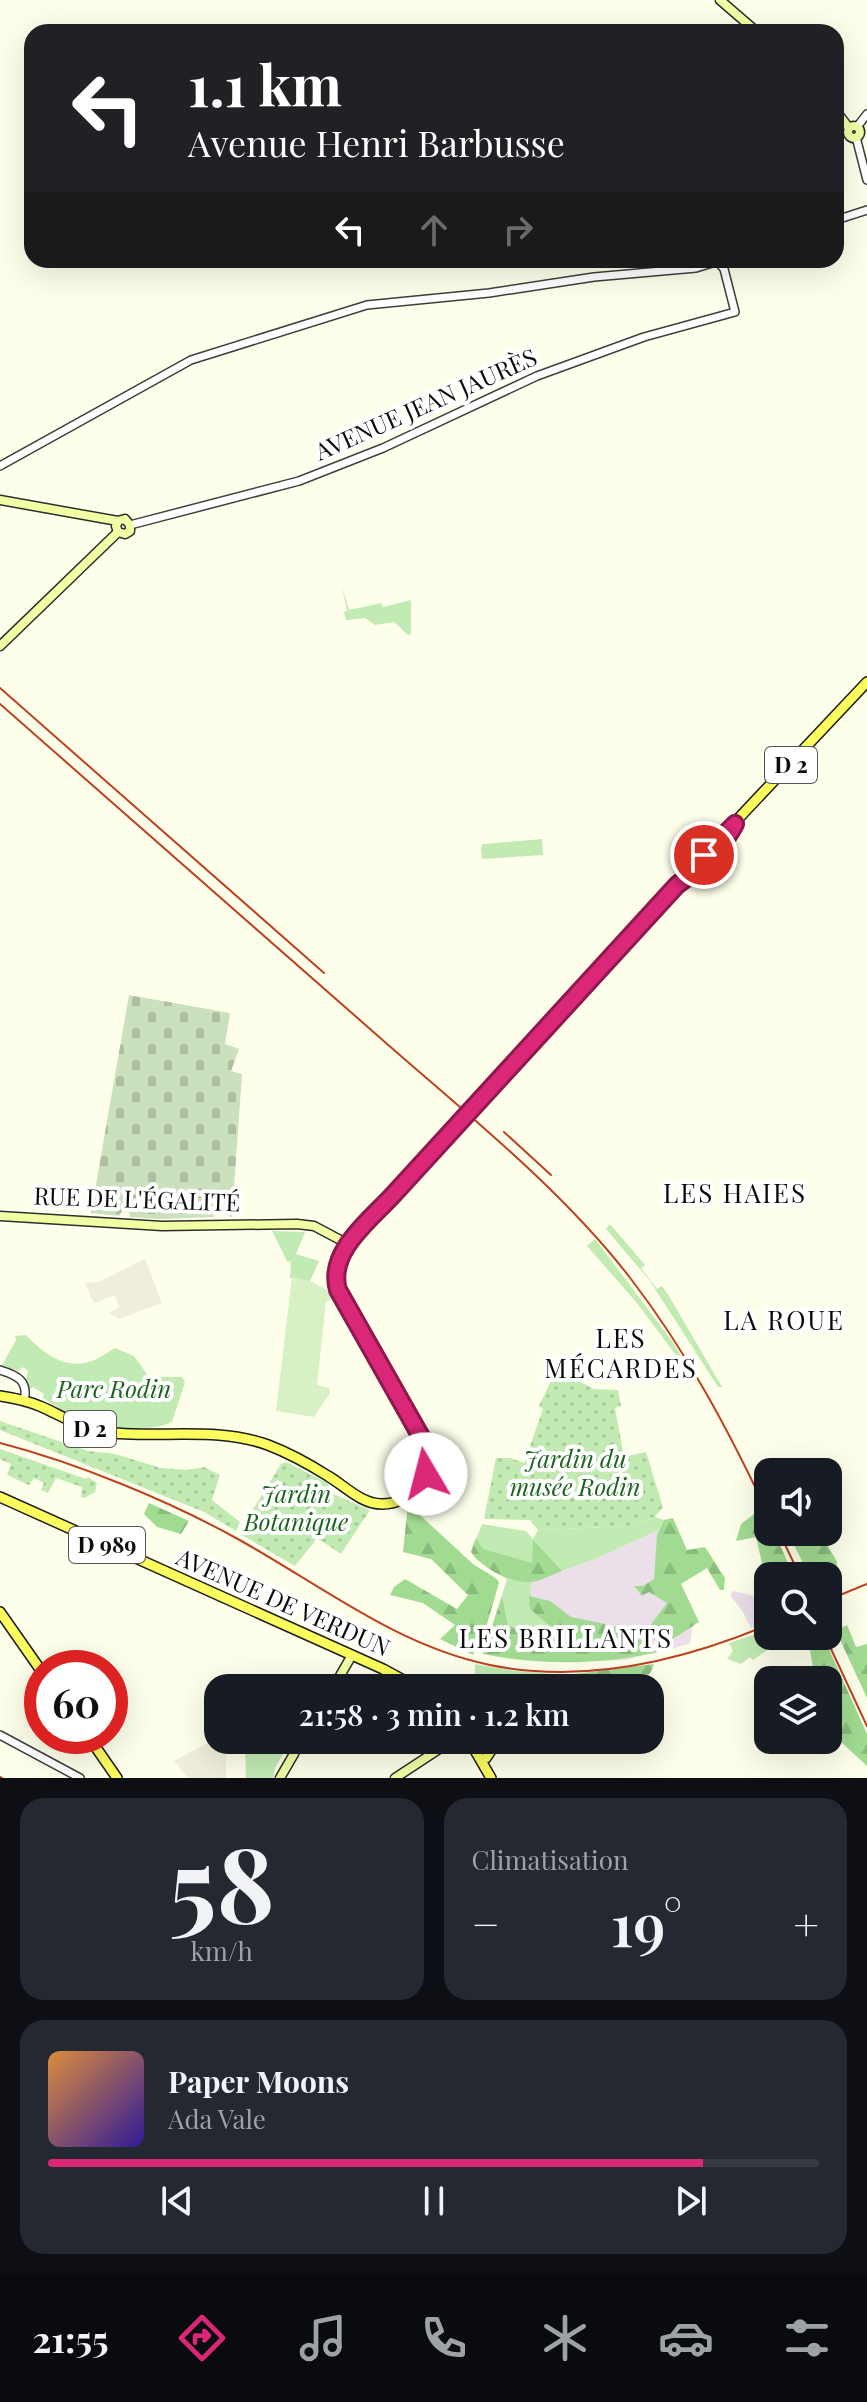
<!DOCTYPE html>
<html lang="fr">
<head>
<meta charset="utf-8">
<style>
  body { margin:0; font-family:"Playfair Display",serif; background:#242831; color:#f1f3f6; height:100vh; display:flex; flex-direction:column; font-size:30px; white-space:nowrap }
  * { box-sizing:border-box; margin:0 }
  p { font-size:26px; color:#9ea1a6 }
  .icon { flex:none; width:44px; height:44px; fill:none; stroke:currentColor; stroke-width:2; stroke-linecap:round; stroke-linejoin:round }
  .map { position:relative; height:1778px; overflow:hidden }
  .sheet { display:flex; flex-direction:column; gap:20px; padding:20px; background:#0d0f14; flex:1 }
  .sheet>* { flex:none }
  .banner { position:absolute; left:24px; top:24px; width:820px; height:244px; border-radius:24px; box-shadow:0 8px 32px #0002; background:#202124; color:#fff; overflow:hidden }
  .buttons { position:absolute; left:754px; top:1458px; display:grid; gap:16px }
  .buttons a { display:grid; place-items:center; width:88px; height:88px; border-radius:16px; background:#171b24; box-shadow:0 8px 32px #0002; font-size:40px }
  .speed { position:absolute; left:24px; top:1650px; display:flex; gap:16px; font-size:40px; font-weight:700; text-align:center }
  .speed>* { display:grid; place-content:center; width:104px; height:104px; border-radius:50%; background:#171b24; box-shadow:0 8px 32px #0002; line-height:1 }
  .speed .limit { border:12px solid #d22; background:#fff; color:#111 }
  .pin { position:absolute; display:grid; place-items:center; width:68px; height:68px; color:#fff; margin:-34px; border:4px solid #fff; border-radius:50%; box-shadow:0 2px 8px #0007 }
  .me { position:absolute; width:88px; margin:-44px; rotate:352deg; stroke-linejoin:round; filter:drop-shadow(0 0 6px #0008) }
  .turn { display:flex; align-items:center; gap:28px; height:168px; padding:0 32px; font-size:36px }
  .turn .icon { width:104px; height:104px; stroke-width:2.5 }
  .turn b { display:block; font-size:56px; line-height:68px }
  .lanes { display:flex; align-items:center; height:76px; padding:0 32px; background:#0003; justify-content:center; gap:40px; direction:ltr }
  .lanes .off { opacity:.35 }
  .big { font-size:60px; font-weight:600; line-height:1.1 }
  .sheet .widget { flex:1; display:flex; flex-direction:column; justify-content:center; gap:12px; min-width:0; padding:0 28px; border-radius:24px; background:#242831 }
  .sheet .dial { align-items:center; gap:0 }
  .dial b { font-size:104px; line-height:1 }
  .song { display:flex; align-items:center; gap:24px }
  .cover { width:96px; height:96px; border-radius:12px; background:linear-gradient(135deg,hsl(30 70% 55%),hsl(250 70% 35%)) }
  .played { height:8px; border-radius:4px; background:linear-gradient(90deg,#db2777 85%,#363941 85%) }
  .keys { display:flex; justify-content:space-around; direction:ltr }
  .heat { display:flex; justify-content:space-between; align-items:center; font-size:44px; direction:ltr }
  .sheet .tiles { flex:1; display:grid; gap:20px; grid-template-columns:1fr 1fr }
  .widget:last-child { grid-column:span 2 }
  .trip { position:absolute; left:204px; top:1674px; width:460px; height:80px; border-radius:24px; background:#171b24; box-shadow:0 8px 32px #0002; font-weight:600; line-height:80px; text-align:center }
  .tab-bar { display:flex; height:128px; justify-content:space-around; align-items:center; background:#090b0e; color:#9ea1a6 }
  .tab-bar .icon { width:56px; height:56px }
  .tab-bar .selected { color:#db2777 }
  .tab-bar b { font-size:36px; color:#f1f3f6 }
  .map>svg:first-child { display:block }
  .industrial { fill:#ebdfe9 }
  .grass { fill:#c2eab3 }
  .forest { fill:url(#forest-firs) }
  .cemetery { fill:url(#cemetery-stones) }
  .garden { fill:url(#garden-dots) }
  .pitch { fill:#d7f1c5 }
  .plaza { fill:#eeeeda }
  .lines { fill:none; stroke-linecap:round; stroke-linejoin:round }
  .tertiary-casing { stroke:#3f3f3f; stroke-width:10 }
  .secondary-casing { stroke:#2e2e2e; stroke-width:11 }
  .primary-casing { stroke:#1d1d1d; stroke-width:12 }
  .tertiary { stroke:#fff; stroke-width:7 }
  .secondary { stroke:#f2ffa5; stroke-width:8 }
  .primary { stroke:#fbfc5d; stroke-width:9 }
  .tram { stroke:#be4121; stroke-width:2 }
  .rail { stroke:#be4121; stroke-width:2 }
  .primary-bridge-casing { stroke:#1d1d1d; stroke-width:12; stroke-linecap:butt }
  .primary-bridge { stroke:#fbfc5d; stroke-width:9 }
  .route-casing { stroke:#8e194d; stroke-width:20 }
  .route { stroke:#db2777; stroke-width:14 }
  .labels { text-anchor:middle; stroke-width:8; stroke-linejoin:round; paint-order:stroke }
  .shield { fill:#fff; stroke:#555; stroke-width:2 }
  .shield-label { font-size:22px; font-weight:bold; fill:#0c0c0c }
  .street-label { font-size:24px; fill:#0c0c0c; stroke:#fff }
  .park-label { font-size:24px; font-style:italic; fill:#1b641e; stroke:#fff }
  .neighbourhood-label { font-size:26px; letter-spacing:2px; fill:#0c0c0c; stroke:#fff }
</style>
</head>
<body>
<div class="map">
<svg width="867" height="1778" viewBox="0 0 867 1778">
  <defs>
    <pattern id="forest-firs" width="22" height="20" patternUnits="userSpaceOnUse" patternTransform="scale(2)"><rect width="22" height="20" fill="#a1db92"/><path d="M5 1l3.5 6h-7zM16 11l3.5 6h-7z" fill="#89bb7d"/></pattern>
    <pattern id="cemetery-stones" width="16" height="16" patternUnits="userSpaceOnUse" patternTransform="scale(2)"><rect width="16" height="16" fill="#cbe0bc"/><path d="M2 7V4a2 2 0 0 1 4 0v3zM10 15v-3a2 2 0 0 1 4 0v3z" fill="#adbfa0"/></pattern>
    <pattern id="garden-dots" width="8" height="8" patternUnits="userSpaceOnUse" patternTransform="scale(2)"><rect width="8" height="8" fill="#c2eab3"/><path d="M2 2h.1M6 6h.1" fill="none" stroke="#a6c899" stroke-width="1.8" stroke-linecap="round"/></pattern>
  </defs>
  <rect width="100%" height="100%" fill="#feffea"/>
  <g class="industrial">
    <polygon points="659,1530 693,1624 690,1644 625,1660 563,1662 483,1654 507,1579 531,1582 595,1559"/>
    <polygon points="733,1591 768,1599 768,1620 751,1628 743,1612 730,1595"/>
  </g>
  <g class="grass">
    <polygon points="342,587 349,610 381,603 383,607 411,600 411,634 408,635 394,622 375,625 365,618 346,620 344,612 347,611"/>
    <polygon points="542,839 543,855 482,859 481,848 483,844"/>
    <polygon points="610,1224 645,1265 641,1268 657,1289 662,1286 669,1296 722,1387 718,1387 650,1281 606,1229"/>
    <polygon points="272,1231 305,1232 296,1254 319,1261 310,1281 290,1278 291,1262 287,1261"/>
    <polygon points="595,1239 672,1341 699,1386 637,1303 587,1246"/>
    <path d="M26 1335C46 1356 70 1373 99 1358 104 1355 109 1351 115 1348L134 1356 149 1377H182L185 1382 172 1422C151 1433 98 1428 77 1418 64 1413 55 1405 43 1398L44 1394 33 1387 30 1389 26 1379 28 1371 23 1367 18 1371 2 1365 16 1340 15 1336Z"/>
    <polygon points="655,1517 664,1520 659,1530 595,1559 531,1582 530,1609 553,1628 544,1643 508,1625 502,1596 507,1579 476,1559 471,1552 482,1524 526,1531 533,1539 538,1530 630,1526"/>
    <polygon points="768,1630 768,1636 787,1636 753,1660 750,1657 741,1664 727,1659 733,1651 729,1643"/>
    <polygon points="475,1664 516,1671 567,1675 542,1677 574,1687 475,1677"/>
    <polygon points="245,1740 299,1740 281,1771 279,1768 292,1746 288,1745 275,1768 273,1778 246,1778"/>
  </g>
  <g class="forest">
    <polygon points="149,1503 189,1521 181,1534 157,1527 144,1514"/>
    <polygon points="408,1504 473,1564 497,1579 499,1583 485,1631 473,1655 440,1639 455,1625 423,1603 390,1595 394,1587 405,1579 457,1609 468,1595 431,1559 403,1552"/>
    <polygon points="762,1508 768,1520 768,1532 774,1532 794,1576 768,1576 768,1589 756,1537 736,1541 741,1524"/>
    <polygon points="673,1518 687,1550 705,1547 725,1578 724,1590 720,1590 707,1568 681,1584 699,1622 663,1645 644,1634 667,1603 649,1592 642,1596 634,1586 643,1586 654,1579 657,1535 664,1520"/>
    <polygon points="788,1532 820,1532 837,1562 837,1568 828,1578 809,1576"/>
    <path d="M476 1538 483 1549 532 1563 533 1540 562 1571C553 1574 541 1581 532 1582 511 1584 483 1569 471 1552Z"/>
    <path d="M502 1596 508 1625 543 1643 552 1628 530 1609 529 1596 550 1601 571 1617 605 1624 603 1652 628 1645 611 1636 615 1626 662 1651C603 1665 542 1666 483 1654Z"/>
    <polygon points="847,1625 856,1647 867,1644 867,1698 836,1631"/>
    <polygon points="824,1638 867,1734 867,1766 828,1730 828,1722 833,1717 828,1709 828,1680 815,1680 809,1644"/>
    <path d="M654 1664C641 1709 566 1681 536 1676L567 1675Z"/>
  </g>
  <polygon class="cemetery" points="129,995 230,1013 225,1044 239,1049 231,1071 242,1074 232,1217 230,1217 230,1204 215,1205 214,1217 158,1219 130,1217 129,1212 122,1211 119,1216 91,1213"/>
  <g class="garden">
    <polygon points="556,1370 594,1389 618,1390 621,1406 615,1408 624,1457 646,1452 663,1507 655,1517 630,1526 538,1530 530,1520 484,1519 496,1458 511,1458 524,1463 543,1409 539,1406"/>
    <polygon points="0,1421 88,1451 115,1454 161,1468 187,1470 204,1467 220,1475 212,1500 240,1522 236,1531 204,1512 0,1430"/>
    <polygon points="0,1449 86,1479 88,1477 97,1483 95,1492 84,1498 81,1497 82,1487 56,1478 48,1493 41,1490 44,1483 34,1478 29,1485 7,1475 11,1464 0,1459"/>
    <polygon points="286,1462 328,1483 331,1493 370,1510 341,1554 317,1538 295,1566 240,1534 245,1522 281,1464"/>
  </g>
  <polygon class="pitch" points="292,1277 310,1281 333,1293 330,1301 326,1301 317,1385 329,1388 330,1393 314,1417 276,1411"/>
  <g class="plaza">
    <polygon points="145,1259 162,1303 119,1319 109,1313 119,1307 115,1295 94,1303 85,1283 99,1282"/>
    <polygon points="213,1740 226,1742 226,1778 188,1778 174,1761"/>
  </g>
  <g class="lines">
    <g class="tertiary-casing">
      <g id="tertiary">
        <polyline points="857,127 867,114"/>
        <polyline points="856,137 867,180"/>
        <polyline points="836,220 867,210"/>
        <polyline points="0,466 191,360 367,305 489,293 594,277 696,268 722,260"/>
        <polyline points="130,525 299,481 383,448 537,376 644,337 735,312 724,269 718,262"/>
        <path d="M0 1370C17 1375 29 1381 24 1401"/>
        <polyline points="0,1735 80,1778"/>
      </g>
    </g>
    <g class="secondary-casing">
      <g id="secondary">
        <polyline points="720,0 757,32"/>
        <polyline points="836,111 849,128"/>
        <circle cx="854" cy="132" r="6"/>
        <polyline points="0,500 118,521 125,519 130,525 130,531 125,534 118,532 116,526 118,521"/>
        <polyline points="0,646 118,532"/>
        <polyline points="0,1216 162,1226 297,1224 314,1226 348,1244"/>
        <polyline points="333,1688 352,1655"/>
        <polyline points="280,1778 302,1740"/>
        <polyline points="395,1778 453,1740"/>
      </g>
    </g>
    <g class="primary-casing">
      <g id="primary">
        <polyline points="478,1103 688,872 867,682"/>
        <path d="M0 1396C14 1398 28 1401 42 1407 62 1416 81 1428 104 1432 158 1439 216 1426 268 1445 289 1453 309 1464 328 1476 345 1486 361 1504 382 1504 411 1504 429 1476 423 1449L338 1290 335 1274 348 1244 463 1119"/>
        <polyline points="0,1497 383,1669 418,1688"/>
        <polyline points="0,1612 42,1672"/>
        <polyline points="88,1736 117,1778"/>
        <polyline points="469,1740 491,1778"/>
        <polyline points="482,1741 488,1742 492,1749 486,1758"/>
      </g>
    </g>
    <use href="#tertiary" class="tertiary"/>
    <use href="#secondary" class="secondary"/>
    <use href="#primary" class="primary"/>
    <polyline class="tram" points="0,1777 2,1778"/>
    <g class="rail">
      <polyline points="0,688 324,973"/>
      <path d="M0 704C126 814 252 925 378 1036 463 1111 561 1188 631 1279 687 1352 729 1431 768 1514"/>
      <polyline points="504,1132 551,1175"/>
      <path d="M0 1443C77 1463 167 1500 236 1538 318 1583 396 1646 490 1665 583 1684 682 1661 768 1625"/>
      <polyline points="779,1532 800,1576"/>
      <polyline points="828,1600 867,1584"/>
      <polyline points="825,1636 867,1726"/>
    </g>
    <g class="primary-bridge-casing">
      <polyline id="primary-bridge" points="463,1119 478,1103"/>
    </g>
    <use href="#primary-bridge" class="primary-bridge"/>
  </g>
  <g class="lines">
    <g class="route-casing">
      <path id="route" d="M426 1474 428 1455 424 1442 338 1290C327 1252 370 1220 393 1195L677 885C698 870 724 846 735 824L704 855"/>
    </g>
    <use href="#route" class="route"/>
  </g>
  <g class="labels">
    <g class="shield">
      <rect x="765" y="747" width="52" height="36" rx="6"/>
      <rect x="64" y="1411" width="52" height="36" rx="6"/>
      <rect x="69" y="1527" width="76" height="36" rx="6"/>
    </g>
    <g class="shield-label">
      <text x="791" y="773">D 2</text>
      <text x="90" y="1437">D 2</text>
      <text x="107" y="1553">D 989</text>
    </g>
    <g class="street-label">
      <text transform="translate(426 405) rotate(-24)" y="8">AVENUE JEAN JAURÈS</text>
      <text transform="translate(137 1200) rotate(2)" y="8">RUE DE L'ÉGALITÉ</text>
      <text transform="translate(283 1603) rotate(24)" y="8">AVENUE DE VERDUN</text>
    </g>
    <g class="park-label">
      <text x="114" y="1398">Parc Rodin</text>
      <text x="575" y="1468">Jardin du<tspan x="575" dy="28">musée Rodin</tspan></text>
      <text x="296" y="1503">Jardin<tspan x="296" dy="28">Botanique</tspan></text>
    </g>
    <g class="neighbourhood-label">
      <text x="735" y="1203">LES HAIES</text>
      <text x="784" y="1330">LA ROUE</text>
      <text x="621" y="1348">LES<tspan x="621" dy="30">MÉCARDES</tspan></text>
      <text x="566" y="1648">LES BRILLANTS</text>
    </g>
  </g>
</svg>
<div class="buttons">
<a><svg class="icon" aria-label="sound" viewBox="0 0 24 24"><path d="M4 9h4l5-4v14l-5-4H4zM17 9q2 3 0 6"/></svg></a>
<a><svg class="icon" aria-label="search" viewBox="0 0 24 24"><circle cx="10" cy="10" r="6"/><path d="M15 15l6 6"/></svg></a>
<a><svg class="icon" aria-label="layers" viewBox="0 0 24 24"><path d="M12 4l9 5-9 5-9-5zM3 14l9 5 9-5"/></svg></a>
</div>
<div class="speed"><div class="limit">60</div></div>
<div class="pin" style="left:704px;top:855px;background:#d93025"><svg class="icon" aria-label="arrive" viewBox="0 0 24 24"><path d="M6 21V4h12l-3 4 3 4H6"/></svg></div>
<svg class="me" style="left:426px;top:1474px" viewBox="-20 -20 40 40"><circle r="19" fill="#fff"/><path d="M0-13L10 11 0 6-10 11z" fill="#db2777"/></svg>
<div class="trip">21:58 · 3 min · 1.2 km</div>
<div class="banner">
<div class="turn"><svg class="icon" aria-label="left" viewBox="0 0 24 24"><path d="M17 20v-9H6M10 6l-5 5 5 5"/></svg><div><b>1.1 km</b>Avenue Henri Barbusse</div></div>
<div class="lanes"><svg class="icon" aria-label="left" viewBox="0 0 24 24"><path d="M17 20v-9H6M10 6l-5 5 5 5"/></svg><svg class="icon off" aria-label="ahead" viewBox="0 0 24 24"><path d="M12 20V5M6 11l6-6 6 6"/></svg><svg class="icon off" aria-label="right" viewBox="0 0 24 24"><path d="M7 20v-9h11M14 6l5 5-5 5"/></svg></div>
</div>
</div>
<section class="sheet">
<div class="tiles">
<div class="widget dial"><b>58</b><p>km/h</p></div>
<div class="widget"><p>Climatisation</p>
<div class="heat"><a>−</a><b class="big">19°</b><a>+</a></div>
</div>
<div class="widget">
<div class="song"><i class="cover"></i><div><b>Paper Moons</b><p>Ada Vale</p></div></div>
<div class="played"></div>
<div class="keys"><svg class="icon" aria-label="previous" viewBox="0 0 24 24"><path d="M18 5L8 12l10 7zM5 5v14"/></svg><svg class="icon" aria-label="pause" viewBox="0 0 24 24"><path d="M8 5v14M16 5v14"/></svg><svg class="icon" aria-label="next" viewBox="0 0 24 24"><path d="M6 5l10 7-10 7zM19 5v14"/></svg></div>
</div>
</div>
</section>
<nav class="tab-bar">
<b>21:55</b>
<svg class="icon selected" aria-label="directions" viewBox="0 0 24 24"><path d="M12 3l9 9-9 9-9-9zM9 14v-3h6M13 9l2 2-2 2"/></svg>
<svg class="icon" aria-label="music" viewBox="0 0 24 24"><path d="M9 18V5l10-2v13"/><circle cx="6" cy="18" r="3"/><circle cx="16" cy="16" r="3"/></svg>
<svg class="icon" aria-label="phone" viewBox="0 0 24 24"><path d="M5 4h4l2 5-3 2q2 4 5 5l2-3 5 2v4C11 20 4 13 5 4z"/></svg>
<svg class="icon" aria-label="climate" viewBox="0 0 24 24"><path d="M12 3v18M4 7l16 10M4 17L20 7"/></svg>
<svg class="icon" aria-label="car" viewBox="0 0 24 24"><path d="M5 17H2v-5l4-1 3-4h7l3 4 3 1v5h-3M9 17h6M6 11h13"/><circle cx="7" cy="17" r="2"/><circle cx="17" cy="17" r="2"/></svg>
<svg class="icon" aria-label="filters" viewBox="0 0 24 24"><path d="M4 7h16M4 17h16"/><circle cx="9" cy="7" r="2"/><circle cx="15" cy="17" r="2"/></svg>
</nav>
</body>
</html>
